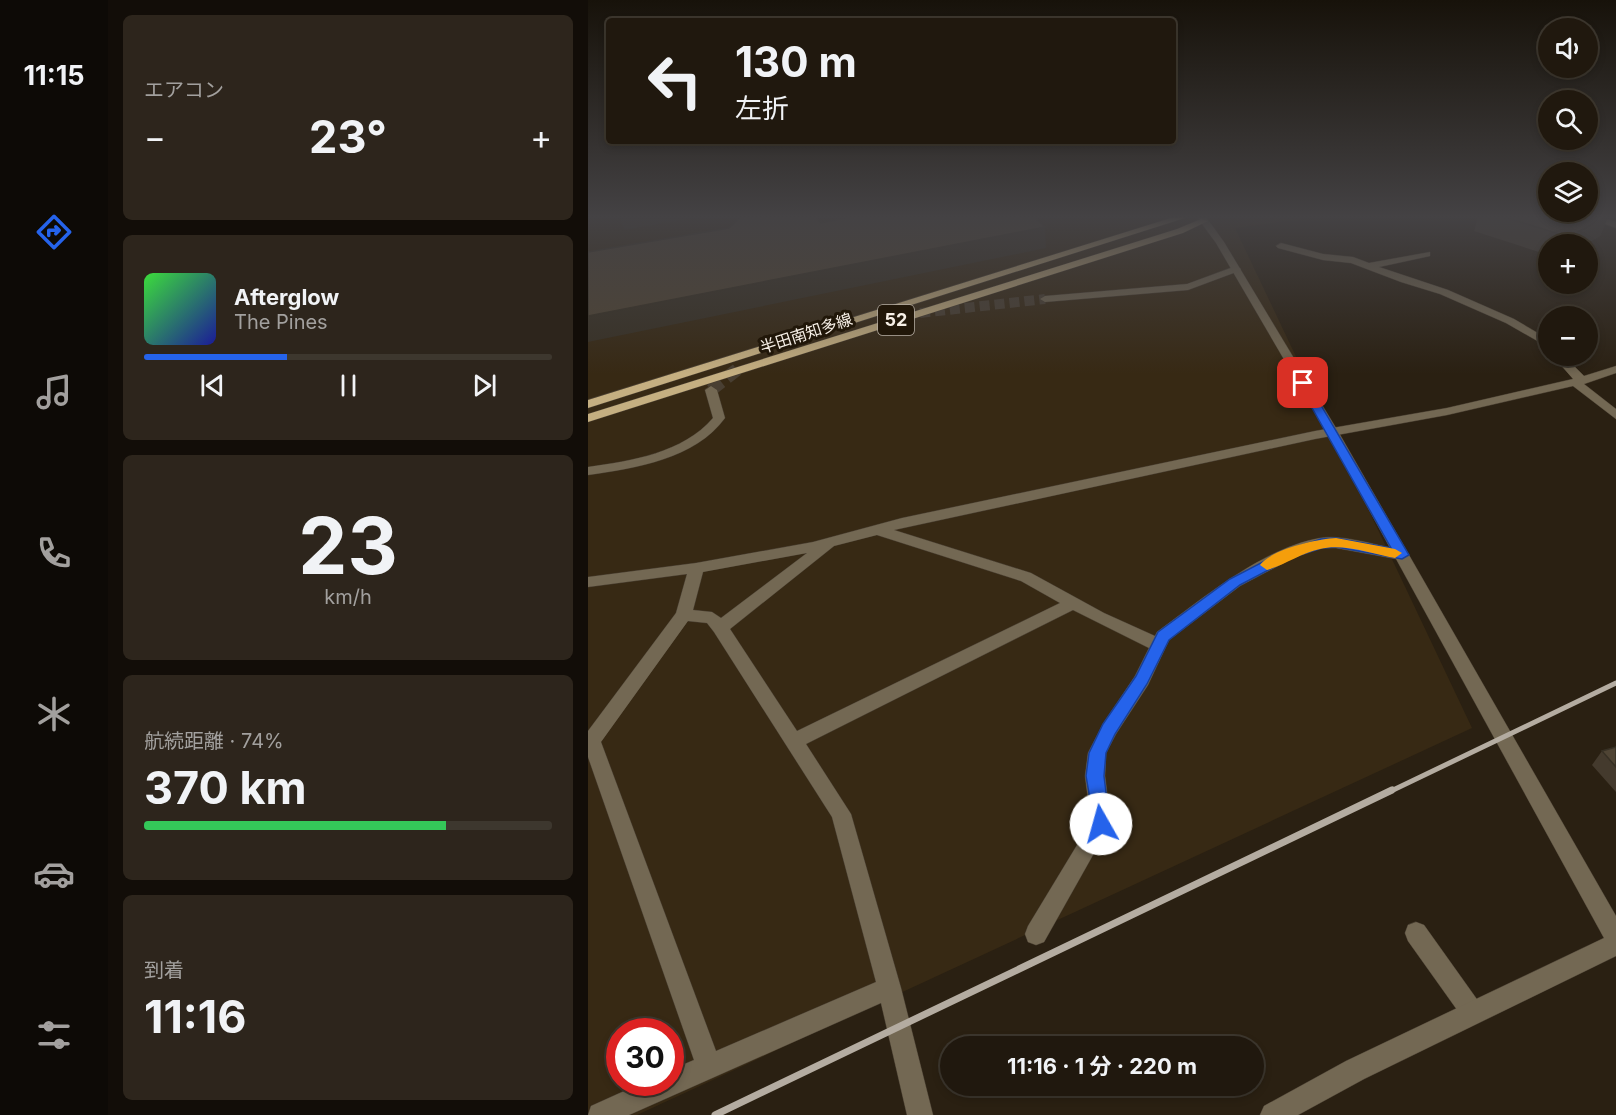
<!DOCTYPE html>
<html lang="ja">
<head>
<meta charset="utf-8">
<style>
  body { margin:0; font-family:Inter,"Noto Sans JP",sans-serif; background:#2d251c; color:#f1f3f6; height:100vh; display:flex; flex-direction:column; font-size:22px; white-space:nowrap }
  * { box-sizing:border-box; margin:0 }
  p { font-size:20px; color:#a2a09e }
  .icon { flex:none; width:33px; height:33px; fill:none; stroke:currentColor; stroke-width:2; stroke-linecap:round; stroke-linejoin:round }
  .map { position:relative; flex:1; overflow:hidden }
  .side { display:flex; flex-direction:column; gap:15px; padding:15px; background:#120d08; width:480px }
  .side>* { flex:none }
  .top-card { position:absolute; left:18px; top:18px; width:570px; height:126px; border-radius:6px; box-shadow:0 3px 9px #0003,0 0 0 2px #3d372e; background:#20180e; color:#f1f3f6; overflow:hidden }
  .buttons { position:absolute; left:950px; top:18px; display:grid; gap:12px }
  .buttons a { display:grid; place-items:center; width:60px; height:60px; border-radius:50%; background:#20180e; box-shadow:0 3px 9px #0003,0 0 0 2px #3d372e; font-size:30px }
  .speed { position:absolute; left:18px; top:1018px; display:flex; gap:12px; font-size:30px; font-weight:700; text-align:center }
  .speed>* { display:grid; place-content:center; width:78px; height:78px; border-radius:50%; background:#20180e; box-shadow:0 3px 9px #0003,0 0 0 2px #3d372e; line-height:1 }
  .speed .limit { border:9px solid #d22; background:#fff; color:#111 }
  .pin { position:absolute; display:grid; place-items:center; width:51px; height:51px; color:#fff; margin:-26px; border-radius:12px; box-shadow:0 3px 9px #0006 }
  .me { position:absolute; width:66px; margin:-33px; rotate:353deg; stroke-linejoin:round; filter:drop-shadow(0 0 4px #0008) }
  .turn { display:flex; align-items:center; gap:21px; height:126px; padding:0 30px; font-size:27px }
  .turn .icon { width:78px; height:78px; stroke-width:2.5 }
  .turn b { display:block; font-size:42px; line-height:51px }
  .big { font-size:45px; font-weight:700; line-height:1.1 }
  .side .tile { flex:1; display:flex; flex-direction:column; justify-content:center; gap:9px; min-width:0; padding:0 21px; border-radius:9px; background:#2d251c }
  .side .dial { align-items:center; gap:0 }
  .dial b { font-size:78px; line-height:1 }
  .song { display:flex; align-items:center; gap:18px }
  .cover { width:72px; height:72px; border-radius:9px; background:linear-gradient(135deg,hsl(120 70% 55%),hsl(240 70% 35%)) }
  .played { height:6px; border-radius:3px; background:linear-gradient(90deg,#2563eb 35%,#3d372e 35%) }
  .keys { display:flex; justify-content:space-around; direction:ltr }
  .heat { display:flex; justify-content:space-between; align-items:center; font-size:33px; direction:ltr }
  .charge { height:9px; border-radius:4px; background:linear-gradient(90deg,#34c759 74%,#3d372e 0) }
  .trip { position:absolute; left:352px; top:1036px; width:324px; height:60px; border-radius:30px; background:#20180e; box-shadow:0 3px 9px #0003,0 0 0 2px #3d372e; font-weight:700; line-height:60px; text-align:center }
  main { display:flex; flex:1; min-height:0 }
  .tab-bar { display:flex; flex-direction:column; width:108px; justify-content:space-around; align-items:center; background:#0d0a06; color:#a2a09e }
  .tab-bar .icon { width:42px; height:42px }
  .tab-bar .current { color:#2563eb }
  .tab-bar b { font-size:27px; color:#f1f3f6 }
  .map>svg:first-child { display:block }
  .built { fill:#372914; fill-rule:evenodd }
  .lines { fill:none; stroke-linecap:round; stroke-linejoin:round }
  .minor-tunnel-far1 { stroke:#493f32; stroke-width:10; stroke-dasharray:10 5; stroke-linecap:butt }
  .minor-tunnel { stroke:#493f32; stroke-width:13; stroke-dasharray:13 7; stroke-linecap:butt }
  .minor-casing { stroke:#473d30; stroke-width:1 }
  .tertiary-casing { stroke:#473d30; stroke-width:1 }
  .primary-casing { stroke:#473d30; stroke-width:1 }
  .minor { fill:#736853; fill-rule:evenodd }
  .tertiary { fill:#736853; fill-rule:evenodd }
  .primary { fill:#c5af81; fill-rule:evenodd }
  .rail-far1 { stroke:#b4aca1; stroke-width:5 }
  .rail { stroke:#b4aca1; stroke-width:7 }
  .wall { fill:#443a2d }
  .shaded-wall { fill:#373024 }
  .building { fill:#4f4434; stroke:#373024; stroke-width:1.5 }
  .route { fill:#2563eb; stroke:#184099; stroke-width:1.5 }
  .slow { fill:#f59e0b }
  .labels { text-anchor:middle; stroke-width:6; stroke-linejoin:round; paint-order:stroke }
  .far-street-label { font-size:16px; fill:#f6efe6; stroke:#211709 }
  .shield { fill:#211709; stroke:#b6aea4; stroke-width:1.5 }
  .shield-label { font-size:18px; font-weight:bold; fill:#f6efe6 }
</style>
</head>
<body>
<main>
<nav class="tab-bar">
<b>11:15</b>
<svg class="icon current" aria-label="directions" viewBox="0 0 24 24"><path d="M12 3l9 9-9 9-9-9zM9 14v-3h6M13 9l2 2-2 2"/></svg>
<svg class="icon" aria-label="music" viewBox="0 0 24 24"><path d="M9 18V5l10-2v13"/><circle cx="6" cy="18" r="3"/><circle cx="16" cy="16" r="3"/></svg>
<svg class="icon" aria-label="phone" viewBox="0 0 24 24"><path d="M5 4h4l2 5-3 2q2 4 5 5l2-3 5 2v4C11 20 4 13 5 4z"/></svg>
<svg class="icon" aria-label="climate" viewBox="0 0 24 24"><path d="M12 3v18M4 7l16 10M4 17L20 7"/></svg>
<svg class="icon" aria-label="car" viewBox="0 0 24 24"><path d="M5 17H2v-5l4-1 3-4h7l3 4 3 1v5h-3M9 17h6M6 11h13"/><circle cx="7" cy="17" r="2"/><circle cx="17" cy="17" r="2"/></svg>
<svg class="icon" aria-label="filters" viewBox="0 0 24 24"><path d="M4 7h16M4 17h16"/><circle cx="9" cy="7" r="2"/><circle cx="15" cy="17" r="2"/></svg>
</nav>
<section class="side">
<div class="tile"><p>エアコン</p>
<div class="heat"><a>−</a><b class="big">23°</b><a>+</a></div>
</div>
<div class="tile">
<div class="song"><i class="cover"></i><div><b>Afterglow</b><p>The Pines</p></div></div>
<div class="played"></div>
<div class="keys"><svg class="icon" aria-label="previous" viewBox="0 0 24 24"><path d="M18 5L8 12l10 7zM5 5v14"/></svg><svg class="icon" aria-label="pause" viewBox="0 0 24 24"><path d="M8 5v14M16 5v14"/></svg><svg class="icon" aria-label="next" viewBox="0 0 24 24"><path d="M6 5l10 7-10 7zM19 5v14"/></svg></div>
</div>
<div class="tile dial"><b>23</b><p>km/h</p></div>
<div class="tile"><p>航続距離 · 74%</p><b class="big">370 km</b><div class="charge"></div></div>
<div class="tile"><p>到着</p><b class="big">11:16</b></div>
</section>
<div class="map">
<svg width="1028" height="1115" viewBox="0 0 1028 1115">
  <rect width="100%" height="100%" fill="#2a2012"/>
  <path class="built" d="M0 217H729L647 228 884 728 49 1115H0ZM32 1032H82V1083H32Z"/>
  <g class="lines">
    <polyline class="minor-tunnel-far1" points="332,313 457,299"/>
    <polyline class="minor-tunnel" points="123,390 151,368"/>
    <g class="minor-casing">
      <g id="minor">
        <polygon points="999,217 1013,217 1028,222 1028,228"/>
        <polygon points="693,243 735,254 765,257 781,263 842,252 842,256 791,267 860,290 926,319 960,339 960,347 918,323 852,294 813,282 763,263 735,260 690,248 688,246"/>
        <polygon points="648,266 653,269 651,271 600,290 457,302 452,299 457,296 599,284"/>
        <path d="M965 356H976L996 376 1028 366V373L996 384 1028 409V419L985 386 859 415 727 439 306 530 443 573 516 613 567 636 569 632C615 598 675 548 732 538 755 534 790 546 814 550L821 555 814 560 748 548H734L705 558 652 586 581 640 560 685 528 734 518 753 517 776 523 823 456 942 448 945 440 942 437 934 440 926 503 822 497 776 500 753 515 724 547 676 561 648 485 610 218 744 263 814 313 988 345 1115H319L293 1003 41 1115H0L3 1106 54 1083H82V1070L106 1060 0 757V731L88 613 99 574 0 587V577L108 563 225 542 314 518 727 431 859 408 985 379ZM289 535 433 581 472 603 209 731 142 629 246 546ZM219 553 133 618 124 612 105 610 115 572ZM100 621 119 623 126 632 244 817 288 982 128 1051 13 742Z"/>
        <path d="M123 386 129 390 137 418C107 459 48 468 0 475V467C43 461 95 453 125 418L117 390Z"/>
        <polygon points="828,922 836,925 893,1005 897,1013 893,1021 885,1025 877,1021 820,941 817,933 820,925"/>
      </g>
    </g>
    <g class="tertiary-casing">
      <polygon id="tertiary" points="609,217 618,217 636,242 751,433 1028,916 1028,956 776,1079 710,1115 672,1115 676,1106 758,1061 1016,938 739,433 628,243"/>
    </g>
    <g class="primary-casing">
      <g id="primary">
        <polygon points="586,217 600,217 0,408 0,400"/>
        <polygon points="613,219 620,221 595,233 0,422 0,414 589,229"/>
      </g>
    </g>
    <use href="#minor" class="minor"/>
    <use href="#tertiary" class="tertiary"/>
    <use href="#primary" class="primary"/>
    <polyline class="rail-far1" points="801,792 1028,683"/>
    <polyline class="rail" points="127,1115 804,790"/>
  </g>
  <g class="wall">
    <polygon points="890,217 1020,217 1012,236 998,244 960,244 960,255 886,231"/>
    <polygon points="1028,747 1028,792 1004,765 1014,751"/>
  </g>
  <g class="shaded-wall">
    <polygon points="32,217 111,217 36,230"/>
    <polygon points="1016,217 1020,217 1012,236 998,244 978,244 981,237"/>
    <polygon points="457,227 458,248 0,342 0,316"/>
  </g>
  <g class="building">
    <polygon points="153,217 228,217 233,223 262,217 446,217 457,227 0,316 0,252 141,228"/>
    <polygon points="916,217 1016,217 981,237"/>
    <polygon points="1028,747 1028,767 1014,751"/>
  </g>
  <linearGradient id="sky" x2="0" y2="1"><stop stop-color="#17120a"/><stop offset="0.58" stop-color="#444244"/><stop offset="1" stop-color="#444244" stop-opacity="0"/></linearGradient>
  <rect width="1028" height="374" fill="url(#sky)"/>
  <polygon class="route" points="715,380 720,383 821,555 814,559 748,547 734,548 705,557 652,585 581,640 559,684 527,734 518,753 516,776 522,824 520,829 513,832 507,829 498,776 501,753 515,724 548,676 570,632 642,579 696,551 733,539 748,538 803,548 710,383"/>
  <path class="slow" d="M748 538 807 549 814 553 807 558C785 554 755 543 732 549 713 553 697 565 679 570L672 565C684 549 729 539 748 538Z"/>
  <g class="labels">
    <g class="far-street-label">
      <text transform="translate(218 333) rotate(-18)" y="6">半田南知多線</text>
    </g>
    <rect class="shield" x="290" y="305" width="36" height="30" rx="4.5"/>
    <g class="shield-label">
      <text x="308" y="326">52</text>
    </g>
  </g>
</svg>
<div class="buttons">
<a><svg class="icon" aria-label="sound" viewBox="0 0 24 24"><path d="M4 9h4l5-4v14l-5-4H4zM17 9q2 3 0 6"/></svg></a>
<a><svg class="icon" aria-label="search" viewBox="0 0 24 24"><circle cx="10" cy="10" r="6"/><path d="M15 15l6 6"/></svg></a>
<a><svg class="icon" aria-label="layers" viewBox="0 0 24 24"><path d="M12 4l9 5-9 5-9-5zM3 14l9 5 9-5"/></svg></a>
<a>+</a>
<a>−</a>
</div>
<div class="speed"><div class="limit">30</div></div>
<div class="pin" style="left:715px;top:383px;background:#d93025"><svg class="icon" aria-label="arrive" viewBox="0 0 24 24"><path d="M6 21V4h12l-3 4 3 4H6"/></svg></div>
<svg class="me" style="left:513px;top:824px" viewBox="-20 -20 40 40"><circle r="19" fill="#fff"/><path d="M0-13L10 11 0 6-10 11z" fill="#2563eb"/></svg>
<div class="trip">11:16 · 1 分 · 220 m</div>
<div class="top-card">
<div class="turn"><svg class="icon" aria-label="left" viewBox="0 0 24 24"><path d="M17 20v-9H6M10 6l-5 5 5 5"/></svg><div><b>130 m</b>左折</div></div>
</div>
</div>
</main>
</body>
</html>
